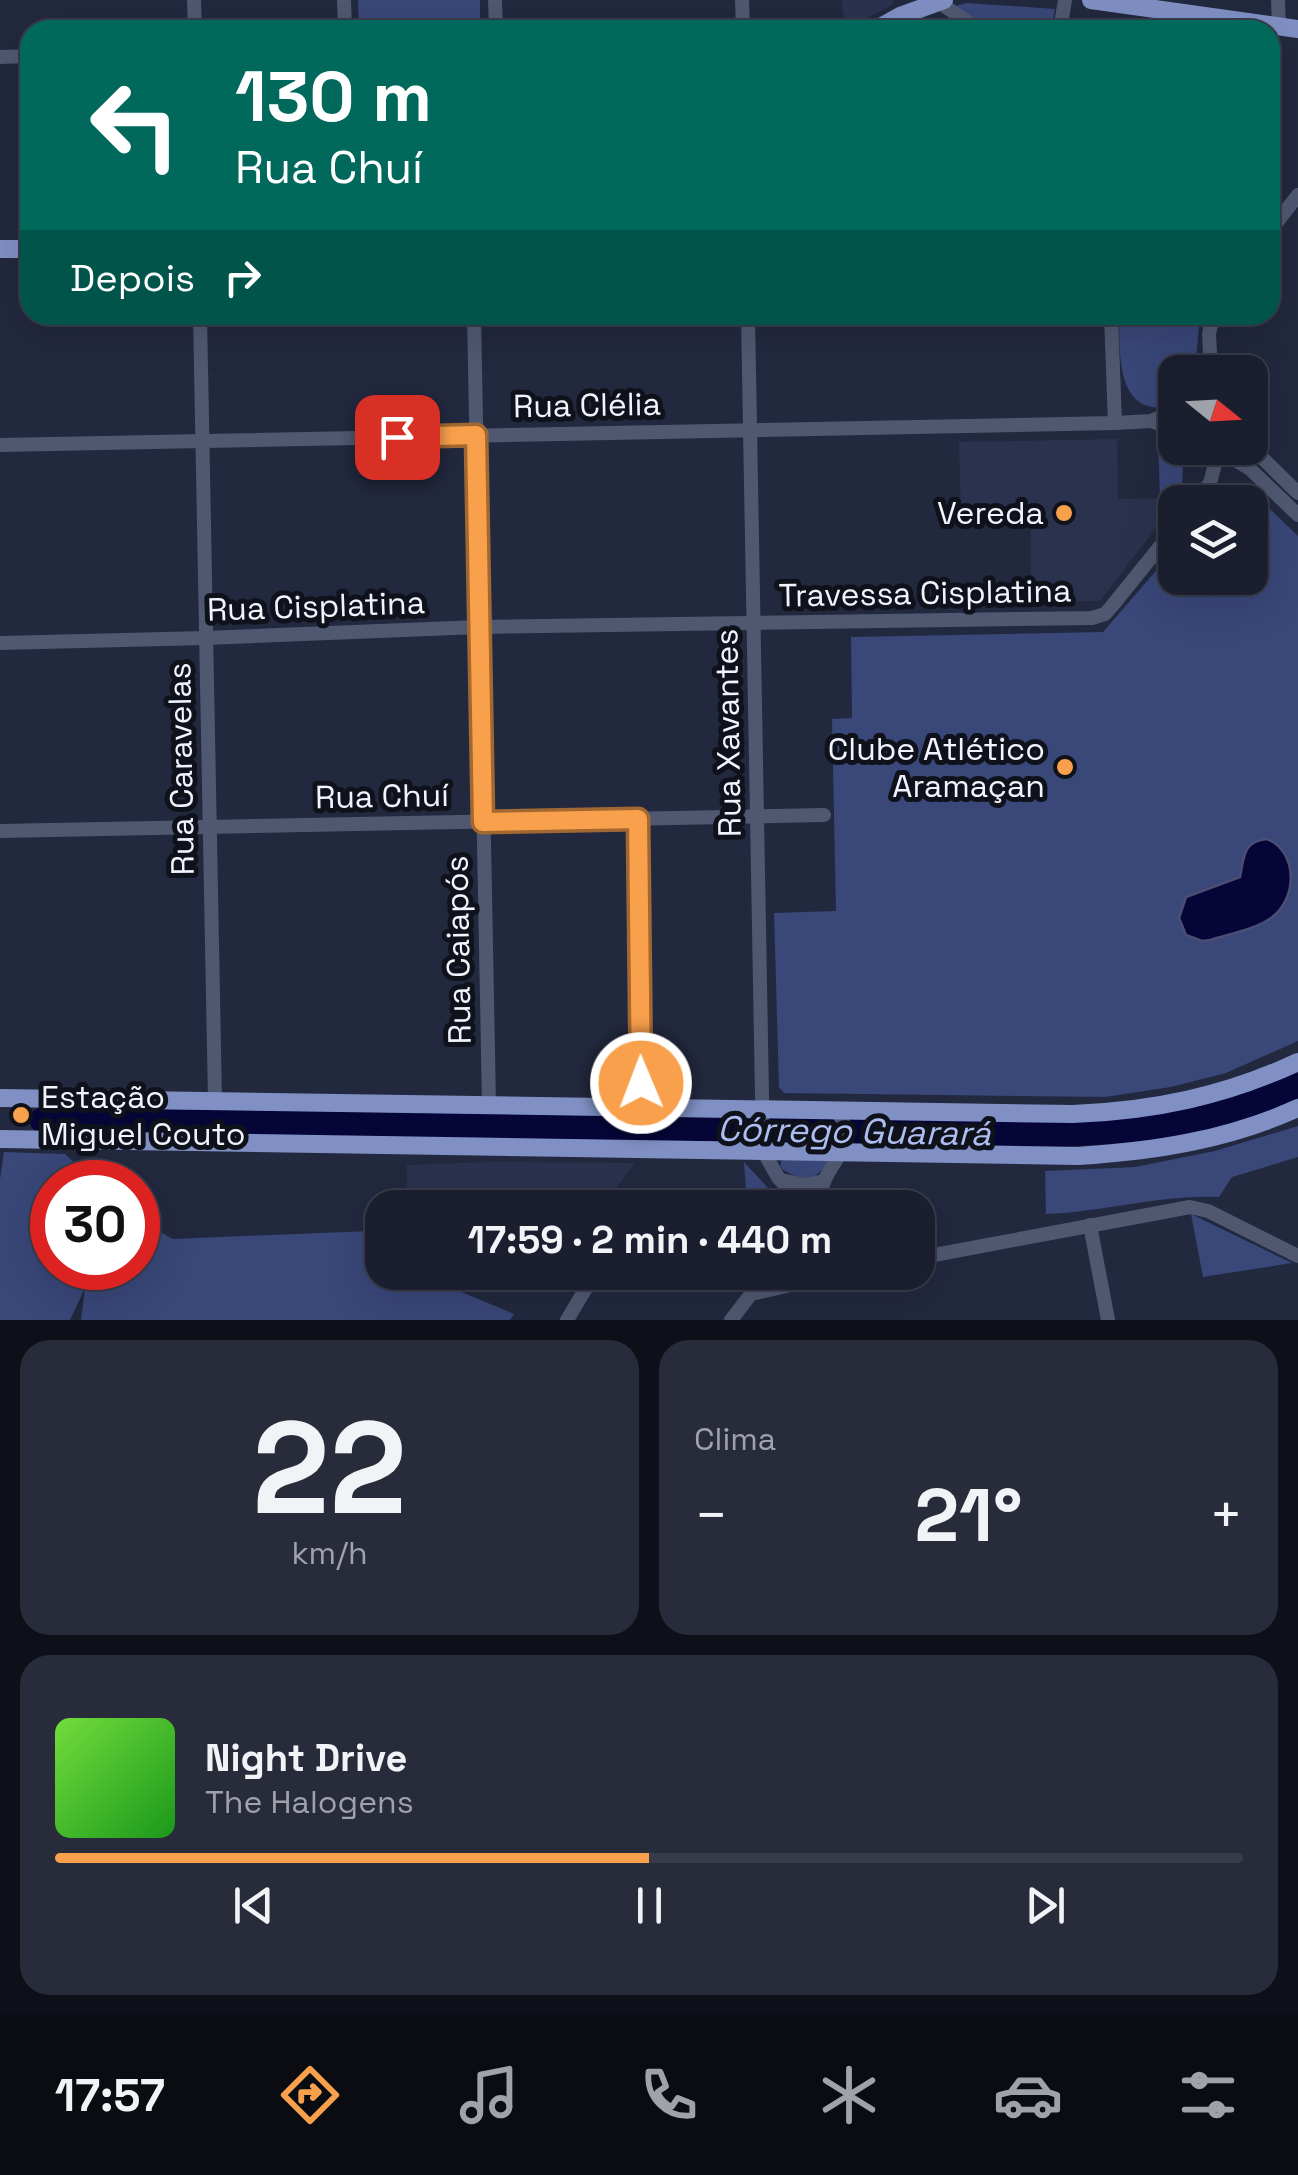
<!DOCTYPE html>
<html lang="pt">
<head>
<meta charset="utf-8">
<style>
  body { margin:0; font-family:"Space Grotesk",sans-serif; background:#272b3a; color:#f1f3f6; height:100vh; display:flex; flex-direction:column; font-size:38px; white-space:nowrap }
  * { box-sizing:border-box; margin:0 }
  p { font-size:32px; color:#9fa2aa }
  .icon { flex:none; width:55px; height:55px; fill:none; stroke:currentColor; stroke-width:2; stroke-linecap:round; stroke-linejoin:round }
  .map { position:relative; height:1320px; overflow:hidden }
  .panel { display:flex; flex-direction:column; gap:20px; padding:20px; background:#0e1019; flex:1 }
  .panel>* { flex:none }
  .banner { position:absolute; left:20px; top:20px; width:1260px; height:305px; border-radius:30px; box-shadow:0 10px 40px #0002,0 0 0 2px #383c4a; background:#00695c; color:#fff; overflow:hidden }
  .needle { width:65px; rotate:108deg }
  .tools { position:absolute; left:1158px; top:355px; display:grid; gap:20px }
  .tools a { display:grid; place-items:center; width:110px; height:110px; border-radius:20px; background:#1a1e2e; box-shadow:0 10px 40px #0002,0 0 0 2px #383c4a; font-size:50px }
  .speed { position:absolute; left:30px; top:1160px; display:flex; gap:20px; font-size:50px; font-weight:700; text-align:center }
  .speed>* { display:grid; place-content:center; width:130px; height:130px; border-radius:50%; background:#1a1e2e; box-shadow:0 10px 40px #0002,0 0 0 2px #383c4a; line-height:1 }
  .speed .limit { border:15px solid #d22; background:#fff; color:#111 }
  .pin { position:absolute; display:grid; place-items:center; width:85px; height:85px; color:#fff; margin:-42px; border-radius:20px; box-shadow:0 5px 15px #0006 }
  .me { position:absolute; width:110px; margin:-55px; rotate:359deg; stroke-linejoin:round; filter:drop-shadow(0 0 8px #0008) }
  .turn { display:flex; align-items:center; gap:35px; height:210px; padding:0 50px; font-size:45px }
  .turn .icon { width:130px; height:130px; stroke-width:2.5 }
  .turn b { display:block; font-size:70px; line-height:85px }
  .then { display:flex; align-items:center; height:95px; padding:0 50px; background:#0003; gap:20px; font-size:38px }
  .big { font-size:75px; font-weight:800; line-height:1.1 }
  .panel .tile { flex:1; display:flex; flex-direction:column; justify-content:center; gap:15px; min-width:0; padding:0 35px; border-radius:30px; background:#272b3a }
  .panel .dial { align-items:center; gap:0 }
  .dial b { font-size:130px; line-height:1 }
  .song { display:flex; align-items:center; gap:30px }
  .cover { width:120px; height:120px; border-radius:15px; background:linear-gradient(135deg,hsl(100 70% 55%),hsl(120 70% 35%)) }
  .played { height:10px; border-radius:5px; background:linear-gradient(90deg,#f9a04c 50%,#383c4a 50%) }
  .keys { display:flex; justify-content:space-around; direction:ltr }
  .heat { display:flex; justify-content:space-between; align-items:center; font-size:55px; direction:ltr }
  .panel .tiles { flex:1; display:grid; gap:20px; grid-template-columns:1fr 1fr }
  .tile:last-child { grid-column:span 2 }
  .trip { position:absolute; left:365px; top:1190px; width:570px; height:100px; border-radius:30px; background:#1a1e2e; box-shadow:0 10px 40px #0002,0 0 0 2px #383c4a; font-weight:800; line-height:100px; text-align:center }
  .dock { display:flex; height:160px; justify-content:space-around; align-items:center; background:#0a0c12; color:#9fa2aa }
  .dock .icon { width:70px; height:70px }
  .dock .active { color:#f9a04c }
  .dock b { font-size:45px; color:#f1f3f6 }
  .map>svg:first-child { display:block }
  .built { fill:#2a324e }
  .green { fill:#394779 }
  .water { fill:#050538; stroke:#4c4d73; stroke-width:2.5 }
  .lines { fill:none; stroke-linecap:round; stroke-linejoin:round }
  .river { stroke:#050538; stroke-width:25 }
  .minor { stroke:#505871; stroke-width:14 }
  .major { stroke:#8090c4; stroke-width:18 }
  .route-casing { stroke:#a26831; stroke-width:25 }
  .route { stroke:#f9a04c; stroke-width:18 }
  .poi-dot { fill:#f9a04c; stroke:#0f121b; stroke-width:4 }
  .labels { text-anchor:middle; stroke-width:10; stroke-linejoin:round; paint-order:stroke }
  .street-label { font-size:32px; fill:#f1f4fd; stroke:#0f121b }
  .poi-label { font-size:32px; fill:#f1f4fd; stroke:#0f121b; text-anchor:end }
  .water-label { font-size:35px; font-style:italic; fill:#adbdf1; stroke:#0f121b }
</style>
</head>
<body>
<div class="map">
<svg width="1298" height="1320" viewBox="0 0 1298 1320">
  <rect width="100%" height="100%" fill="#22283e"/>
  <g class="built">
    <polygon points="842,0 893,0 892,5 845,30"/>
    <polygon points="1117,439 1118,499 1179,498 1100,601 1031,602 1031,523 961,523 959,442"/>
    <polygon points="490,1162 635,1163 601,1207 488,1207 407,1189 407,1165"/>
  </g>
  <g class="green">
    <polygon points="358,0 480,0 480,30 359,30"/>
    <polygon points="967,3 1055,9 1051,30 991,30 955,6"/>
    <path d="M1119 315H1200L1195 372H1175V405C1115 421 1120 353 1119 315Z"/>
    <path d="M1158 438C1190 446 1182 463 1182 493L1179 498 1160 499Z"/>
    <polygon points="1247,487 1298,536 1298,1041 1226,1073 1171,1087 1105,1097 784,1093 779,1087 774,913 836,911 832,719 852,718 851,637 1103,632 1175,549 1175,578 1250,578 1250,502 1215,502 1224,492"/>
    <path d="M1298 1126V1157L1232 1177 1219 1197C1161 1194 1104 1212 1046 1214L1045 1171 1135 1167 1215 1151Z"/>
    <polygon points="4,1152 65,1154 95,1182 52,1182 52,1268 138,1268 138,1220 173,1239 369,1231 370,1209 382,1211 382,1272 449,1273 447,1286 514,1314 510,1320 81,1320 85,1288 70,1320 0,1320 0,1179"/>
    <path d="M782 1159 829 1160C816 1182 805 1182 783 1170L780 1166Z"/>
    <polygon points="744,1162 781,1202 782,1207 747,1207"/>
    <polygon points="1191,1214 1292,1263 1203,1277"/>
  </g>
  <path class="water" d="M1267 839C1298 851 1298 899 1271 918 1254 930 1229 934 1210 940L1202 941 1186 935 1179 918 1186 897 1240 877C1244 859 1242 841 1267 839Z"/>
  <g class="lines">
    <path class="river" d="M42 1120 1066 1134C1151 1130 1220 1123 1298 1084"/>
    <g class="minor">
      <polyline points="194,0 195,30"/>
      <polyline points="344,0 345,30"/>
      <polyline points="495,0 496,30"/>
      <polyline points="742,0 743,30"/>
      <polyline points="935,0 980,30"/>
      <polyline points="1278,0 1279,26"/>
      <polyline points="1060,30 1065,0"/>
      <polyline points="0,57 30,56"/>
      <polyline points="1270,231 1298,195"/>
      <polyline points="200,315 215,1101"/>
      <polyline points="474,315 489,1105"/>
      <polyline points="748,315 763,1151 779,1179 810,1208"/>
      <polyline points="1111,315 1115,423"/>
      <polyline points="1211,372 1209,334 1213,315"/>
      <polyline points="1151,421 1175,430"/>
      <polyline points="0,445 1115,423 1151,421 1175,411"/>
      <polyline points="1250,446 1298,493"/>
      <polyline points="1216,448 1250,469 1298,515"/>
      <polyline points="1196,502 1210,483 1219,449"/>
      <polyline points="0,643 206,638 479,627 1092,618 1105,614 1112,606 1175,528"/>
      <polyline points="639,819 641,1107"/>
      <polyline points="0,831 824,815"/>
      <polyline points="781,1180 805,1185 824,1181"/>
      <path d="M821 1208C821 1199 820 1190 824 1182 833 1158 860 1141 837 1112"/>
      <polyline points="1090,1225 1108,1320"/>
      <polyline points="918,1258 1190,1207 1208,1211 1298,1256"/>
      <polyline points="594,1272 609,1277 623,1272"/>
      <polyline points="567,1320 595,1273"/>
      <polyline points="731,1320 751,1294 847,1272"/>
    </g>
    <g class="major">
      <polyline points="1091,0 1298,29"/>
      <polyline points="875,30 900,16 944,0"/>
      <polyline points="0,249 30,249"/>
      <path d="M0 1098 1073 1114C1153 1111 1225 1096 1298 1062"/>
      <path d="M0 1139 1078 1156C1155 1151 1227 1140 1298 1108"/>
    </g>
  </g>
  <g class="lines">
    <g class="route-casing">
      <polyline id="route" points="397,437 476,435 483,822 638,819 641,1083"/>
    </g>
    <use href="#route" class="route"/>
  </g>
  <g class="poi-dot">
    <circle cx="1064" cy="513" r="10"/>
    <circle cx="1065" cy="767" r="10"/>
    <circle cx="21" cy="1115" r="10"/>
  </g>
  <g class="labels">
    <g class="street-label">
      <text transform="translate(587 405) rotate(-1)" y="11">Rua Clélia</text>
      <text transform="translate(925 593) rotate(-1)" y="11">Travessa Cisplatina</text>
      <text transform="translate(316 606) rotate(-2)" y="11">Rua Cisplatina</text>
      <text transform="translate(728 733) rotate(-91)" y="11">Rua Xavantes</text>
      <text transform="translate(181 769) rotate(-91)" y="11">Rua Caravelas</text>
      <text transform="translate(382 796) rotate(-1)" y="11">Rua Chuí</text>
      <text transform="translate(458 950) rotate(-91)" y="11">Rua Caiapós</text>
    </g>
    <g class="poi-label">
      <text x="1044" y="524">Vereda</text>
      <text x="1045" y="760">Clube Atlético<tspan x="1045" dy="37">Aramaçan</tspan></text>
      <text x="41" y="1108" text-anchor="start">Estação<tspan x="41" dy="37">Miguel Couto</tspan></text>
    </g>
    <g class="water-label">
      <text transform="translate(854 1131) rotate(1)" y="12">Córrego Guarará</text>
    </g>
  </g>
</svg>
<div class="tools">
<a><svg class="needle" viewBox="-14 -14 28 28"><path d="M0-13l5 13h-10z" fill="#e53935"/><path d="M0 13l5-13h-10z" fill="#9fa2aa"/></svg></a>
<a><svg class="icon" aria-label="layers" viewBox="0 0 24 24"><path d="M12 4l9 5-9 5-9-5zM3 14l9 5 9-5"/></svg></a>
</div>
<div class="speed"><div class="limit">30</div></div>
<div class="pin" style="left:397px;top:437px;background:#d93025"><svg class="icon" aria-label="arrive" viewBox="0 0 24 24"><path d="M6 21V4h12l-3 4 3 4H6"/></svg></div>
<svg class="me" style="left:641px;top:1083px" viewBox="-20 -20 40 40"><circle r="17" fill="#f9a04c" stroke="#fff" stroke-width="3"/><path d="M0-11L8 9 0 5-8 9z" fill="#fff"/></svg>
<div class="trip">17:59 · 2 min · 440 m</div>
<div class="banner">
<div class="turn"><svg class="icon" aria-label="left" viewBox="0 0 24 24"><path d="M17 20v-9H6M10 6l-5 5 5 5"/></svg><div><b>130 m</b>Rua Chuí</div></div>
<div class="then">Depois<svg class="icon" aria-label="right" viewBox="0 0 24 24"><path d="M7 20v-9h11M14 6l5 5-5 5"/></svg></div>
</div>
</div>
<section class="panel">
<div class="tiles">
<div class="tile dial"><b>22</b><p>km/h</p></div>
<div class="tile"><p>Clima</p>
<div class="heat"><a>−</a><b class="big">21°</b><a>+</a></div>
</div>
<div class="tile">
<div class="song"><i class="cover"></i><div><b>Night Drive</b><p>The Halogens</p></div></div>
<div class="played"></div>
<div class="keys"><svg class="icon" aria-label="previous" viewBox="0 0 24 24"><path d="M18 5L8 12l10 7zM5 5v14"/></svg><svg class="icon" aria-label="pause" viewBox="0 0 24 24"><path d="M8 5v14M16 5v14"/></svg><svg class="icon" aria-label="next" viewBox="0 0 24 24"><path d="M6 5l10 7-10 7zM19 5v14"/></svg></div>
</div>
</div>
</section>
<nav class="dock">
<b>17:57</b>
<svg class="icon active" aria-label="directions" viewBox="0 0 24 24"><path d="M12 3l9 9-9 9-9-9zM9 14v-3h6M13 9l2 2-2 2"/></svg>
<svg class="icon" aria-label="music" viewBox="0 0 24 24"><path d="M9 18V5l10-2v13"/><circle cx="6" cy="18" r="3"/><circle cx="16" cy="16" r="3"/></svg>
<svg class="icon" aria-label="phone" viewBox="0 0 24 24"><path d="M5 4h4l2 5-3 2q2 4 5 5l2-3 5 2v4C11 20 4 13 5 4z"/></svg>
<svg class="icon" aria-label="climate" viewBox="0 0 24 24"><path d="M12 3v18M4 7l16 10M4 17L20 7"/></svg>
<svg class="icon" aria-label="car" viewBox="0 0 24 24"><path d="M5 17H2v-5l4-1 3-4h7l3 4 3 1v5h-3M9 17h6M6 11h13"/><circle cx="7" cy="17" r="2"/><circle cx="17" cy="17" r="2"/></svg>
<svg class="icon" aria-label="filters" viewBox="0 0 24 24"><path d="M4 7h16M4 17h16"/><circle cx="9" cy="7" r="2"/><circle cx="15" cy="17" r="2"/></svg>
</nav>
</body>
</html>
